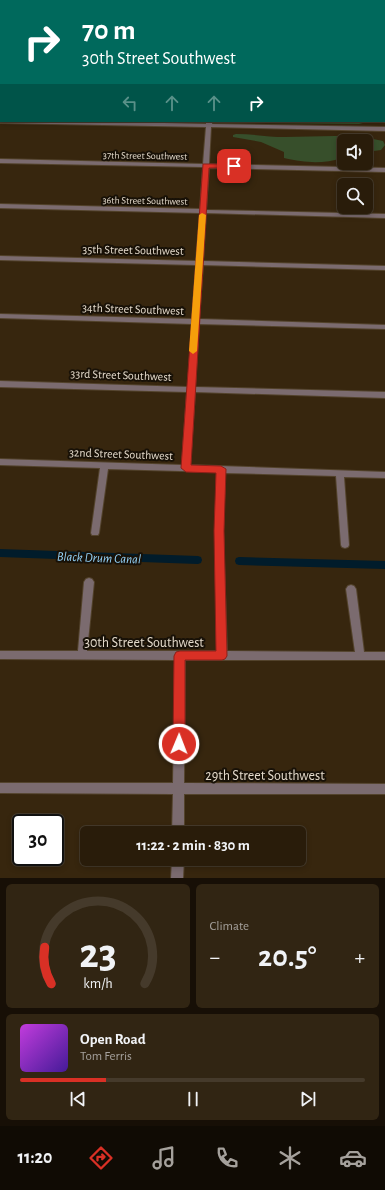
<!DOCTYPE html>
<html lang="en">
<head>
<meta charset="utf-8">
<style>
  body { margin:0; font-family:"Alegreya Sans",sans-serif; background:#312513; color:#f1f3f6; height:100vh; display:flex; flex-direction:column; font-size:15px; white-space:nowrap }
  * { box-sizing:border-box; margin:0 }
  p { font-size:13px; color:#a5a19c }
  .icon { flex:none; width:22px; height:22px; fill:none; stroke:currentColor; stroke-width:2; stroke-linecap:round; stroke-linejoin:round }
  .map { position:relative; height:878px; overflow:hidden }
  .panel { display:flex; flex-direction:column; gap:6px; padding:6px; background:#170f06; flex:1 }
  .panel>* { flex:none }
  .banner { position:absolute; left:0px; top:0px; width:385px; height:122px; box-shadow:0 2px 6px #0003,0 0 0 1px #453a2b; background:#00695c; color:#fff; overflow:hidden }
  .fabs { position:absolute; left:337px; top:134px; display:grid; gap:8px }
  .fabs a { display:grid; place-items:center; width:36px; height:36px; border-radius:6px; background:#291c0a; box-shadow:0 2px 6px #0003,0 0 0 1px #453a2b; font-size:20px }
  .speed { position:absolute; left:12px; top:814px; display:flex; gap:8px; font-size:20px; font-weight:700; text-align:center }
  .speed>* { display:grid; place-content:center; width:52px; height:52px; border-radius:50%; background:#291c0a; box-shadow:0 2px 6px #0003,0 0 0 1px #453a2b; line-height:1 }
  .speed .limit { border:2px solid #111; border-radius:6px; background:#fff; color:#111 }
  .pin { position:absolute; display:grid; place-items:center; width:34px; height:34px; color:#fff; margin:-17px; border-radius:8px; box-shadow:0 2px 6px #0006 }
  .me { position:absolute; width:44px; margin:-22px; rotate:1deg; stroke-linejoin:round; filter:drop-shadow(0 0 3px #0008) }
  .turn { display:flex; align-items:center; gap:14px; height:84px; padding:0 16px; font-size:18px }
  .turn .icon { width:52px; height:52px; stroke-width:2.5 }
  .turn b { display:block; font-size:28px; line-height:34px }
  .lanes { display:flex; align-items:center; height:38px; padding:0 16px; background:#0003; justify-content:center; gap:20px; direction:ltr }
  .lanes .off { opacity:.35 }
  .big { font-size:30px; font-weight:600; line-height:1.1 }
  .panel .widget { flex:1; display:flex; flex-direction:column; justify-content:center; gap:6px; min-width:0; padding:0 14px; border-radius:6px; background:#312513 }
  .panel .dial { align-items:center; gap:0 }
  .dial svg { height:104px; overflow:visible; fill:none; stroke:#453a2b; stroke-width:7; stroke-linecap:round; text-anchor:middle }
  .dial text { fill:#f1f3f6; stroke:none }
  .song { display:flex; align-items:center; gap:12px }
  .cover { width:48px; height:48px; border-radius:6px; background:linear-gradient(135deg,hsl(290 70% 55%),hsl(260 70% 35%)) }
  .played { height:4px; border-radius:2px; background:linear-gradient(90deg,#d93025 25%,#453a2b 25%) }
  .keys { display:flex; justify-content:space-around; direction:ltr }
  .heat { display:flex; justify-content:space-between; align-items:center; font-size:22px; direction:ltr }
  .panel .tiles { flex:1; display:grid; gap:6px; grid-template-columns:1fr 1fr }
  .widget:last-child { grid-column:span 2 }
  .trip { position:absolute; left:80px; top:826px; width:226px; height:40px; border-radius:6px; background:#291c0a; box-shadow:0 2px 6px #0003,0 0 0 1px #453a2b; font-weight:600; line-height:40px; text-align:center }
  .menu { display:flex; height:64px; justify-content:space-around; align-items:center; background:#100b04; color:#a5a19c }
  .menu .icon { width:28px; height:28px }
  .menu .on { color:#d93025 }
  .menu b { font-size:18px; color:#f1f3f6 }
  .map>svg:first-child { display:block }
  .green { fill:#374f2b }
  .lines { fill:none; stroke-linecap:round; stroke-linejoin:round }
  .canal { fill:#011c2b; fill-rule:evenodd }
  .street-casing { stroke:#53432c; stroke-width:2 }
  .street { fill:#7b6b6f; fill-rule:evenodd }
  .route { fill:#d93025; stroke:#8d1f18 }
  .slow { fill:#f59e0b }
  .labels { text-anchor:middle; stroke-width:4; stroke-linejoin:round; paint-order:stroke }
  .far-street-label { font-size:10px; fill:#e5dbcc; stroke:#181107 }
  .street-label { font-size:12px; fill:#e5dbcc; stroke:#181107 }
  .water-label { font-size:13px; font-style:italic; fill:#93d2f8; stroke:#181107 }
  .near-street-label { font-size:14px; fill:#e5dbcc; stroke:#181107 }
</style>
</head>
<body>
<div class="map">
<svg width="385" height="878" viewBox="0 0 385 878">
  <rect width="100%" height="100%" fill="#37260e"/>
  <g class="green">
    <polygon points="248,121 371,121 359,124 264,123"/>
    <path d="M236 134C253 134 269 137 285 137 318 137 351 133 383 141L385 145 381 150 366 152V141H344V158C321 164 307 163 284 158V152L261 142 233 137V135Z"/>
  </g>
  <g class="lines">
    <g class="canal">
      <rect x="134" y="0" width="4" height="1"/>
      <polygon points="0,549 198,556 201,557 202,560 201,563 198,564 0,557"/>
      <polygon points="239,557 385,561 385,569 239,565 236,564 235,561 236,558"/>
    </g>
    <g class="street-casing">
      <g id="street">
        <rect x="305" y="0" width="4" height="1"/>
        <polygon points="336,0 385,0 385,2 384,1"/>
        <rect x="0" y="20" width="1" height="2"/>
        <rect x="384" y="27" width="1" height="2"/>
        <rect x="0" y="50" width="1" height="2"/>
        <rect x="384" y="57" width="1" height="2"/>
        <rect x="0" y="83" width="1" height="4"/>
        <rect x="384" y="91" width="1" height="4"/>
        <polygon points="0,119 1,121 79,121 206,124 206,121 212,121 212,124 385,127 385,131 211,127 209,164 385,168 385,172 209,168 206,210 385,214 385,218 206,213 203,261 385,266 385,270 203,265 199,319 385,325 385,329 199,324 195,387 385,392 385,398 195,392 190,465 385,472 385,478 344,477 349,545 348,547 345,548 342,547 341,545 336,476 225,473 223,531 227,651 355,652 346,589 348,586 351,585 354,586 356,589 364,652 385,652 385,660 185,660 184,783 385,784 385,794 184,794 184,833 172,833 173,794 0,793 0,783 173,783 175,660 0,659 0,651 78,651 84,582 86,579 89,578 92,579 94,582 87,651 217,651 215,531 217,472 108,469 99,533 98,535 92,535 91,533 100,468 0,465 0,459 182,465 187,392 0,387 0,381 188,387 192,324 0,318 0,314 192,319 196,265 0,260 0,256 196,261 200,213 0,208 0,204 200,209 203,167 0,163 0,159 203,164 206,127 0,123"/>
        <polygon points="172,859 184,859 183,878 171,878"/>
      </g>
    </g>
    <use href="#street" class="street"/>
  </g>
  <polygon class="route" points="203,164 234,164 238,166 234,168 209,168 191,465 221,466 226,469 224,531 227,656 225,659 222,660 185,660 185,744 183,748 179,750 175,748 173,744 174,656 176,652 180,651 216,651 214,531 216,473 186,472 181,468"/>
  <polygon class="slow" points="202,213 206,215 197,351 193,354 189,351 199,215"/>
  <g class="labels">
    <g class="far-street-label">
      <text transform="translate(145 155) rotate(1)" y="4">37th Street Southwest</text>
      <text transform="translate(145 200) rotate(1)" y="4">36th Street Southwest</text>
    </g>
    <g class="street-label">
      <text transform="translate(133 250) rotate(1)" y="4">35th Street Southwest</text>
      <text transform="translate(133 309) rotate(2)" y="4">34th Street Southwest</text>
      <text transform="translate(121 375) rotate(2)" y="4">33rd Street Southwest</text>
      <text transform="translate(121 454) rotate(2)" y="4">32nd Street Southwest</text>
    </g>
    <g class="water-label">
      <text transform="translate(99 557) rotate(2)" y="5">Black Drum Canal</text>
    </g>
    <g class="near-street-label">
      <text x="144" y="647">30th Street Southwest</text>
      <text x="265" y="780">29th Street Southwest</text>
    </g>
  </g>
</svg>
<div class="fabs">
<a><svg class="icon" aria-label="sound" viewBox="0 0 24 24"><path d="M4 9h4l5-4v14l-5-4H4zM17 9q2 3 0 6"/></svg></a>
<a><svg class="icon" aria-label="search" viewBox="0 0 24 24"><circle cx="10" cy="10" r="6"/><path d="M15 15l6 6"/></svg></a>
</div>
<div class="speed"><div class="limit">30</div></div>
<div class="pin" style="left:234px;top:166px;background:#d93025"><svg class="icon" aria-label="arrive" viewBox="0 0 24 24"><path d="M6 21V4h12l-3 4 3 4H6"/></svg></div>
<svg class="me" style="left:179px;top:744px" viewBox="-20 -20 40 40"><circle r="17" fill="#d93025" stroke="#fff" stroke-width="3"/><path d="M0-11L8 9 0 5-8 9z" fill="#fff"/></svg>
<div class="trip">11:22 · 2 min · 830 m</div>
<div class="banner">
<div class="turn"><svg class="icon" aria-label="right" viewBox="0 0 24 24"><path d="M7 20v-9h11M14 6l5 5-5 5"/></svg><div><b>70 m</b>30th Street Southwest</div></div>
<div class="lanes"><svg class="icon off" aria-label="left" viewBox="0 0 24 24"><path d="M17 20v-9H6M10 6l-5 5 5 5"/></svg><svg class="icon off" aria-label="ahead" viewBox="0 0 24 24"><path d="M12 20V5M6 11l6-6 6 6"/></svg><svg class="icon off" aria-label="ahead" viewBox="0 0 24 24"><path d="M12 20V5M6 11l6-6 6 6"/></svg><svg class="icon" aria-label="right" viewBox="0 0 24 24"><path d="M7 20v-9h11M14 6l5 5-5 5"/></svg></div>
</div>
</div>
<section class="panel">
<div class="tiles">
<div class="widget dial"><svg viewBox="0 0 100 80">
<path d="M14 69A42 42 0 1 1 86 69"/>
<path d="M14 69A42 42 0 0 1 9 41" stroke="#d93025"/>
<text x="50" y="56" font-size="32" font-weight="700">23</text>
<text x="50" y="72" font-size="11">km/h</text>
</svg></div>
<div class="widget"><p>Climate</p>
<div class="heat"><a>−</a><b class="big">20.5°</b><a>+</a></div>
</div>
<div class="widget">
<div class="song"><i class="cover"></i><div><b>Open Road</b><p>Tom Ferris</p></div></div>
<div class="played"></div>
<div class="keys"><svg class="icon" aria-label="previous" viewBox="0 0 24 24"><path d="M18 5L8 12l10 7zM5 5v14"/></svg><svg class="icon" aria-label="pause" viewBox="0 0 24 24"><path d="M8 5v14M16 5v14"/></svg><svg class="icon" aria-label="next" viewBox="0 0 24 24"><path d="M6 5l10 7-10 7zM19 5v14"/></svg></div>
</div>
</div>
</section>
<nav class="menu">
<b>11:20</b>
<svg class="icon on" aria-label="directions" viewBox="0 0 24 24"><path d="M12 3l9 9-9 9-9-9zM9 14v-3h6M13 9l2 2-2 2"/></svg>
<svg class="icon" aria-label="music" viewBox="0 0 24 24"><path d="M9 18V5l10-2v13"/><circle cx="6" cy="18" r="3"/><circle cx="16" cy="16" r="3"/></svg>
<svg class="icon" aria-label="phone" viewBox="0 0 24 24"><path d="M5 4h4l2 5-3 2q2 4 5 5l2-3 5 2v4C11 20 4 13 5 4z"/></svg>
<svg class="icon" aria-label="climate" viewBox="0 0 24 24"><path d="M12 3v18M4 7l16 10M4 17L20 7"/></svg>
<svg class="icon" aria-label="car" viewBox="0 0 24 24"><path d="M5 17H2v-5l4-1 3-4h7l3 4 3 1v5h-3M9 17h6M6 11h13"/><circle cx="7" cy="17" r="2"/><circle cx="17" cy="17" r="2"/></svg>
</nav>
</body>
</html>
